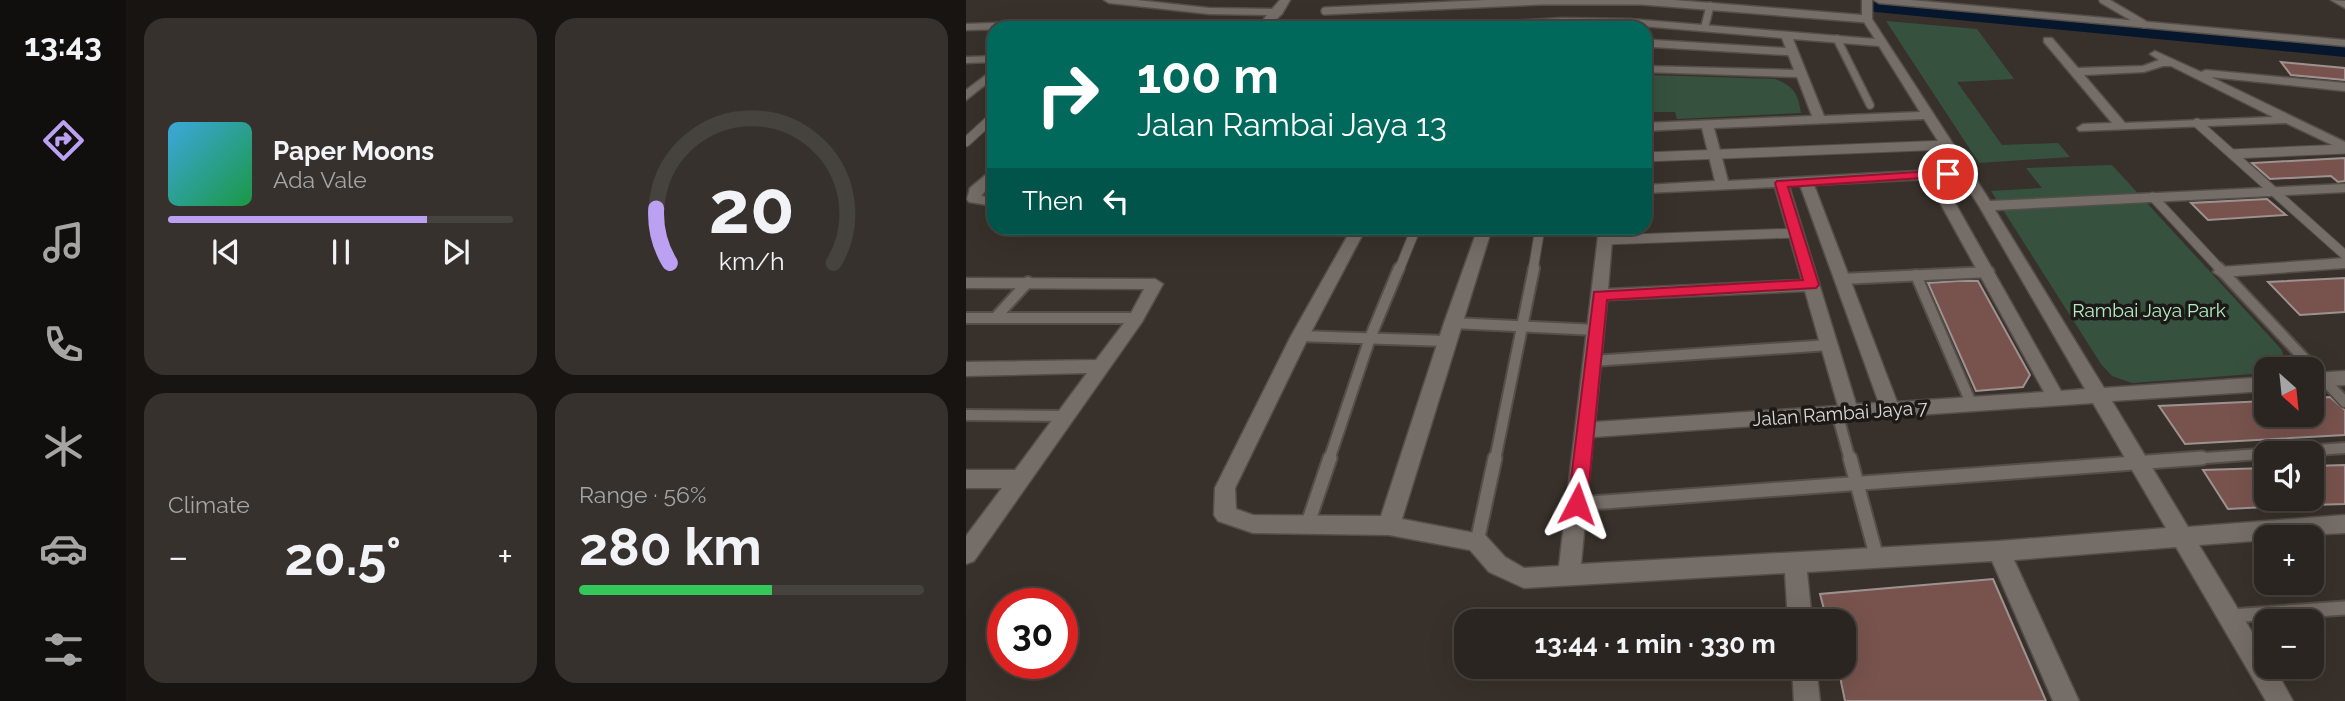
<!DOCTYPE html>
<html lang="en">
<head>
<meta charset="utf-8">
<style>
  body { margin:0; font-family:Raleway,sans-serif; background:#36312d; color:#f1f3f6; height:100vh; display:flex; flex-direction:column; font-size:26px; white-space:nowrap }
  * { box-sizing:border-box; margin:0 }
  p { font-size:23px; color:#a5a5a5 }
  .icon { flex:none; width:38px; height:38px; fill:none; stroke:currentColor; stroke-width:2; stroke-linecap:round; stroke-linejoin:round }
  .map { position:relative; flex:1; overflow:hidden }
  .drawer { display:flex; flex-direction:column; gap:18px; padding:18px; background:#171412; width:840px }
  .drawer>* { flex:none }
  .guide { position:absolute; left:21px; top:21px; width:665px; height:214px; border-radius:21px; box-shadow:0 7px 28px #0002,0 0 0 2px #46423e; background:#00695c; color:#fff; overflow:hidden }
  .needle { width:46px; rotate:153deg }
  .controls { position:absolute; left:1288px; top:357px; display:grid; gap:14px }
  .controls a { display:grid; place-items:center; width:70px; height:70px; border-radius:14px; background:#2a2520; box-shadow:0 7px 28px #0002,0 0 0 2px #46423e; font-size:35px }
  .speed { position:absolute; left:21px; top:588px; display:flex; gap:14px; font-size:35px; font-weight:700; text-align:center }
  .speed>* { display:grid; place-content:center; width:91px; height:91px; border-radius:50%; background:#2a2520; box-shadow:0 7px 28px #0002,0 0 0 2px #46423e; line-height:1 }
  .speed .limit { border:10px solid #d22; background:#fff; color:#111 }
  .pin { position:absolute; display:grid; place-items:center; width:60px; height:60px; color:#fff; margin:-30px; border:4px solid #fff; border-radius:50%; box-shadow:0 2px 7px #0007 }
  .me { position:absolute; width:77px; margin:-38px; rotate:4deg; stroke-linejoin:round; filter:drop-shadow(0 0 5px #0008) }
  .turn { display:flex; align-items:center; gap:24px; height:147px; padding:0 35px; font-size:32px }
  .turn .icon { width:91px; height:91px; stroke-width:2.5 }
  .turn b { display:block; font-size:49px; line-height:60px }
  .then { display:flex; align-items:center; height:66px; padding:0 35px; background:#0003; gap:14px; font-size:26px }
  .big { font-size:52px; font-weight:700; line-height:1.1 }
  .drawer .widget { flex:1; display:flex; flex-direction:column; justify-content:center; gap:10px; min-width:0; padding:0 24px; border-radius:21px; background:#36312d }
  .drawer .dial { align-items:center; gap:0 }
  .dial svg { height:182px; overflow:visible; fill:none; stroke:#46423e; stroke-width:7; stroke-linecap:round; text-anchor:middle }
  .dial text { fill:#f1f3f6; stroke:none }
  .song { display:flex; align-items:center; gap:21px }
  .cover { width:84px; height:84px; border-radius:10px; background:linear-gradient(135deg,hsl(200 70% 55%),hsl(140 70% 35%)) }
  .played { height:7px; border-radius:4px; background:linear-gradient(90deg,#bca0f2 75%,#46423e 75%) }
  .keys { display:flex; justify-content:space-around; direction:ltr }
  .heat { display:flex; justify-content:space-between; align-items:center; font-size:38px; direction:ltr }
  .charge { height:10px; border-radius:5px; background:linear-gradient(90deg,#34c759 56%,#46423e 0) }
  .drawer .tiles { flex:1; display:grid; gap:18px; grid-template-columns:repeat(2,1fr) }
  .trip { position:absolute; left:488px; top:609px; width:402px; height:70px; border-radius:21px; background:#2a2520; box-shadow:0 7px 28px #0002,0 0 0 2px #46423e; font-weight:700; line-height:70px; text-align:center }
  main { display:flex; flex:1; min-height:0 }
  .tabs { display:flex; flex-direction:column; width:126px; justify-content:space-around; align-items:center; background:#110f0d; color:#a5a5a5 }
  .tabs .icon { width:49px; height:49px }
  .tabs .active { color:#bca0f2 }
  .tabs b { font-size:32px; color:#f1f3f6 }
  .map>svg:first-child { display:block }
  .green { fill:#36523f }
  .lines { fill:none; stroke-linecap:round; stroke-linejoin:round }
  .river { fill:#06162c; fill-rule:evenodd }
  .building { fill:#78534d; stroke:#9e9290; stroke-width:2 }
  .service-far3-casing { stroke:#544e49; stroke-width:10 }
  .service-far2-casing { stroke:#544e49; stroke-width:11 }
  .service-far1-casing { stroke:#544e49; stroke-width:14 }
  .service-casing { stroke:#544e49; stroke-width:17 }
  .minor-casing { stroke:#544e49; stroke-width:3 }
  .service-far3 { stroke:#756d67; stroke-width:7 }
  .service-far2 { stroke:#756d67; stroke-width:9 }
  .service-far1 { stroke:#756d67; stroke-width:10 }
  .service { stroke:#756d67; stroke-width:13 }
  .minor { fill:#756d67; fill-rule:evenodd }
  .route { fill:#e11d48; stroke:#92132f; stroke-width:2 }
  .labels { text-anchor:middle; stroke-width:7; stroke-linejoin:round; paint-order:stroke }
  .park-label { font-size:19px; fill:#b3edc5; stroke:#1d1917 }
  .street-label { font-size:19px; fill:#ddd8d4; stroke:#1d1917 }
</style>
</head>
<body>
<main>
<nav class="tabs">
<b>13:43</b>
<svg class="icon active" aria-label="directions" viewBox="0 0 24 24"><path d="M12 3l9 9-9 9-9-9zM9 14v-3h6M13 9l2 2-2 2"/></svg>
<svg class="icon" aria-label="music" viewBox="0 0 24 24"><path d="M9 18V5l10-2v13"/><circle cx="6" cy="18" r="3"/><circle cx="16" cy="16" r="3"/></svg>
<svg class="icon" aria-label="phone" viewBox="0 0 24 24"><path d="M5 4h4l2 5-3 2q2 4 5 5l2-3 5 2v4C11 20 4 13 5 4z"/></svg>
<svg class="icon" aria-label="climate" viewBox="0 0 24 24"><path d="M12 3v18M4 7l16 10M4 17L20 7"/></svg>
<svg class="icon" aria-label="car" viewBox="0 0 24 24"><path d="M5 17H2v-5l4-1 3-4h7l3 4 3 1v5h-3M9 17h6M6 11h13"/><circle cx="7" cy="17" r="2"/><circle cx="17" cy="17" r="2"/></svg>
<svg class="icon" aria-label="filters" viewBox="0 0 24 24"><path d="M4 7h16M4 17h16"/><circle cx="9" cy="7" r="2"/><circle cx="15" cy="17" r="2"/></svg>
</nav>
<section class="drawer">
<div class="tiles">
<div class="widget">
<div class="song"><i class="cover"></i><div><b>Paper Moons</b><p>Ada Vale</p></div></div>
<div class="played"></div>
<div class="keys"><svg class="icon" aria-label="previous" viewBox="0 0 24 24"><path d="M18 5L8 12l10 7zM5 5v14"/></svg><svg class="icon" aria-label="pause" viewBox="0 0 24 24"><path d="M8 5v14M16 5v14"/></svg><svg class="icon" aria-label="next" viewBox="0 0 24 24"><path d="M6 5l10 7-10 7zM19 5v14"/></svg></div>
</div>
<div class="widget dial"><svg viewBox="0 0 100 80">
<path d="M14 69A42 42 0 1 1 86 69"/>
<path d="M14 69A42 42 0 0 1 8 45" stroke="#bca0f2"/>
<text x="50" y="56" font-size="32" font-weight="700">20</text>
<text x="50" y="72" font-size="11">km/h</text>
</svg></div>
<div class="widget"><p>Climate</p>
<div class="heat"><a>−</a><b class="big">20.5°</b><a>+</a></div>
</div>
<div class="widget"><p>Range · 56%</p><b class="big">280 km</b><div class="charge"></div></div>
</div>
</section>
<div class="map">
<svg width="1379" height="701" viewBox="0 0 1379 701">
  <rect width="100%" height="100%" fill="#38312b"/>
  <g class="green">
    <polygon points="920,21 1011,29 1048,79 991,82 1036,145 1092,143 1104,157 1013,163"/>
    <path d="M683 75 809 79C828 86 832 94 835 113L711 119 709 112H680V108L686 107V96L679 95V77Z"/>
    <polygon points="1146,165 1315,349 1320,362 1318,369 1300,369 1300,373 1166,383 1146,376 1135,364 1025,191 1076,188 1060,168"/>
  </g>
  <g class="lines">
    <polygon class="river" points="906,1 1379,45 1379,57 899,11 897,7"/>
  </g>
  <g class="building">
    <polygon points="1315,62 1379,68 1379,80 1325,75"/>
    <polygon points="1379,158 1379,181 1372,182 1365,176 1304,179 1286,163"/>
    <polygon points="1301,199 1320,215 1242,220 1225,203"/>
    <polygon points="1379,278 1379,312 1334,315 1302,282"/>
    <polygon points="991,281 1012,281 1064,375 1057,387 1010,391 962,283"/>
    <polygon points="1364,397 1379,410 1379,435 1219,444 1193,406 1300,401 1300,415 1346,415 1346,398"/>
    <polygon points="1379,465 1379,504 1346,505 1346,466"/>
    <polygon points="1300,468 1300,507 1262,509 1237,470"/>
    <polygon points="1027,579 1080,701 879,701 872,667 878,667 878,621 861,621 854,594"/>
  </g>
  <g class="lines">
    <g class="service-far3-casing">
      <g id="service-far3">
        <polyline points="1137,0 1178,24"/>
        <polyline points="359,11 575,1 676,1 901,19"/>
        <polyline points="739,26 744,6"/>
        <polyline points="871,39 904,105"/>
        <polyline points="679,43 827,52"/>
        <polyline points="24,119 28,116"/>
      </g>
    </g>
    <g class="service-far2-casing">
      <g id="service-far2">
        <polyline points="1231,123 1379,255"/>
        <polyline points="0,142 26,118"/>
        <polyline points="1266,154 1379,149"/>
        <polyline points="679,157 981,145"/>
        <polyline points="1187,197 1255,270"/>
        <polyline points="639,240 830,233"/>
        <polyline points="433,270 450,228"/>
        <polyline points="567,270 574,228"/>
      </g>
    </g>
    <g class="service-far1-casing">
      <g id="service-far1">
        <polyline points="1253,268 1379,402"/>
        <polyline points="950,275 1005,403"/>
        <polyline points="875,279 1023,272"/>
        <polyline points="30,317 62,282"/>
        <polyline points="0,318 170,318"/>
        <polyline points="486,323 631,330"/>
        <polyline points="334,336 480,341"/>
        <polyline points="627,361 863,345"/>
        <polyline points="871,413 884,460"/>
        <polyline points="0,415 99,416"/>
        <polyline points="363,460 404,338 433,268"/>
        <polyline points="529,460 568,268"/>
        <polyline points="1212,460 1379,448"/>
      </g>
    </g>
    <g class="service-casing">
      <g id="service">
        <polyline points="884,458 911,558"/>
        <polyline points="611,504 1236,458"/>
        <polyline points="341,526 364,458"/>
        <polyline points="511,542 529,458"/>
        <polyline points="1264,616 1379,608"/>
      </g>
    </g>
    <g class="minor-casing">
      <g id="minor">
        <polygon points="138,0 170,0 243,8 306,9 314,0 324,0 316,14 301,28 291,28 301,15 243,14 143,3"/>
        <path d="M896 0H906V19L1024 201 1379 184V192L1029 210 1138 388 1300 377V391L1146 401 1222 527 1379 515V533L1300 537V540L1233 545 1300 655V667H1308L1327 701H1300L1210 547 1048 560 1113 701H1087L1026 561 841 572 846 621H822L819 573 558 588 523 572 504 550 423 535 287 533 252 521 248 515 249 488 325 336 386 228H400L343 336 269 488 270 509 287 515 415 516 478 323 512 228H526L436 519 519 535 539 557 558 568 593 566 633 228H647L642 289 836 280 809 187 679 193V185L749 181 736 128 679 131V123L846 116 831 77 679 72V66L828 70 816 38 664 25 470 28 475 25 596 18 664 19 909 39 896 19ZM827 39 913 46 954 112 858 116ZM958 119 990 169 762 181 748 128ZM995 177 1013 206 1119 389 1095 391 975 178ZM961 179 1078 392 931 402 848 185ZM834 185 913 403 890 404 823 186ZM839 291 872 406 629 422 641 300ZM1127 403 1200 528 1033 541 615 564 627 437Z"/>
        <polygon points="908,0 945,0 1379,40 1379,46 913,3"/>
        <polygon points="1365,0 1379,1 1379,8"/>
        <polygon points="75,21 83,28 0,30 0,24"/>
        <path d="M1078 38H1086L1112 68 1177 66 1193 60 1184 54 1189 51 1235 72 1240 70 1379 83V91L1245 77 1379 142V151L1320 123 1113 131 1111 128 1117 124 1146 123 1078 42ZM1197 66H1205L1307 117 1159 123 1118 75 1178 72Z"/>
        <polygon points="28,56 28,62 0,63 0,57"/>
        <polygon points="28,69 28,78 0,100 0,90"/>
        <polygon points="28,168 28,180 15,196 28,198 28,206 3,202 1,199 4,188"/>
        <polygon points="1379,258 1379,268 1255,277 1247,272 1255,267"/>
        <polygon points="0,278 189,279 197,284 176,322 8,561 0,564 0,536 36,488 0,488 0,470 49,470 121,373 0,376 0,362 130,360 164,315 178,289 0,288"/>
        <polygon points="1379,371 1379,385 1346,387 1346,373"/>
        <polygon points="826,667 850,667 854,701 828,701"/>
      </g>
    </g>
    <use href="#service-far3" class="service-far3"/>
    <use href="#service-far2" class="service-far2"/>
    <use href="#service-far1" class="service-far1"/>
    <use href="#service" class="service"/>
    <use href="#minor" class="minor"/>
  </g>
  <polygon class="route" points="982,170 987,171 987,176 822,187 853,285 850,288 641,300 621,504 618,510 605,510 602,504 628,292 837,280 809,183 811,181"/>
  <g class="labels">
    <g class="park-label">
      <text x="1183" y="317">Rambai Jaya Park</text>
    </g>
    <g class="street-label">
      <text transform="translate(874 413) rotate(-4)" y="7">Jalan Rambai Jaya 7</text>
    </g>
  </g>
</svg>
<div class="controls">
<a><svg class="needle" viewBox="-14 -14 28 28"><path d="M0-13l5 13h-10z" fill="#e53935"/><path d="M0 13l5-13h-10z" fill="#a5a5a5"/></svg></a>
<a><svg class="icon" aria-label="sound" viewBox="0 0 24 24"><path d="M4 9h4l5-4v14l-5-4H4zM17 9q2 3 0 6"/></svg></a>
<a>+</a>
<a>−</a>
</div>
<div class="speed"><div class="limit">30</div></div>
<div class="pin" style="left:982px;top:174px;background:#d93025"><svg class="icon" aria-label="arrive" viewBox="0 0 24 24"><path d="M6 21V4h12l-3 4 3 4H6"/></svg></div>
<svg class="me" style="left:611px;top:504px" viewBox="-20 -20 40 40"><path d="M0-17L14 15 0 8-14 15z" fill="#e11d48" stroke="#fff" stroke-width="4"/></svg>
<div class="trip">13:44 · 1 min · 330 m</div>
<div class="guide">
<div class="turn"><svg class="icon" aria-label="right" viewBox="0 0 24 24"><path d="M7 20v-9h11M14 6l5 5-5 5"/></svg><div><b>100 m</b>Jalan Rambai Jaya 13</div></div>
<div class="then">Then<svg class="icon" aria-label="left" viewBox="0 0 24 24"><path d="M17 20v-9H6M10 6l-5 5 5 5"/></svg></div>
</div>
</div>
</main>
</body>
</html>
